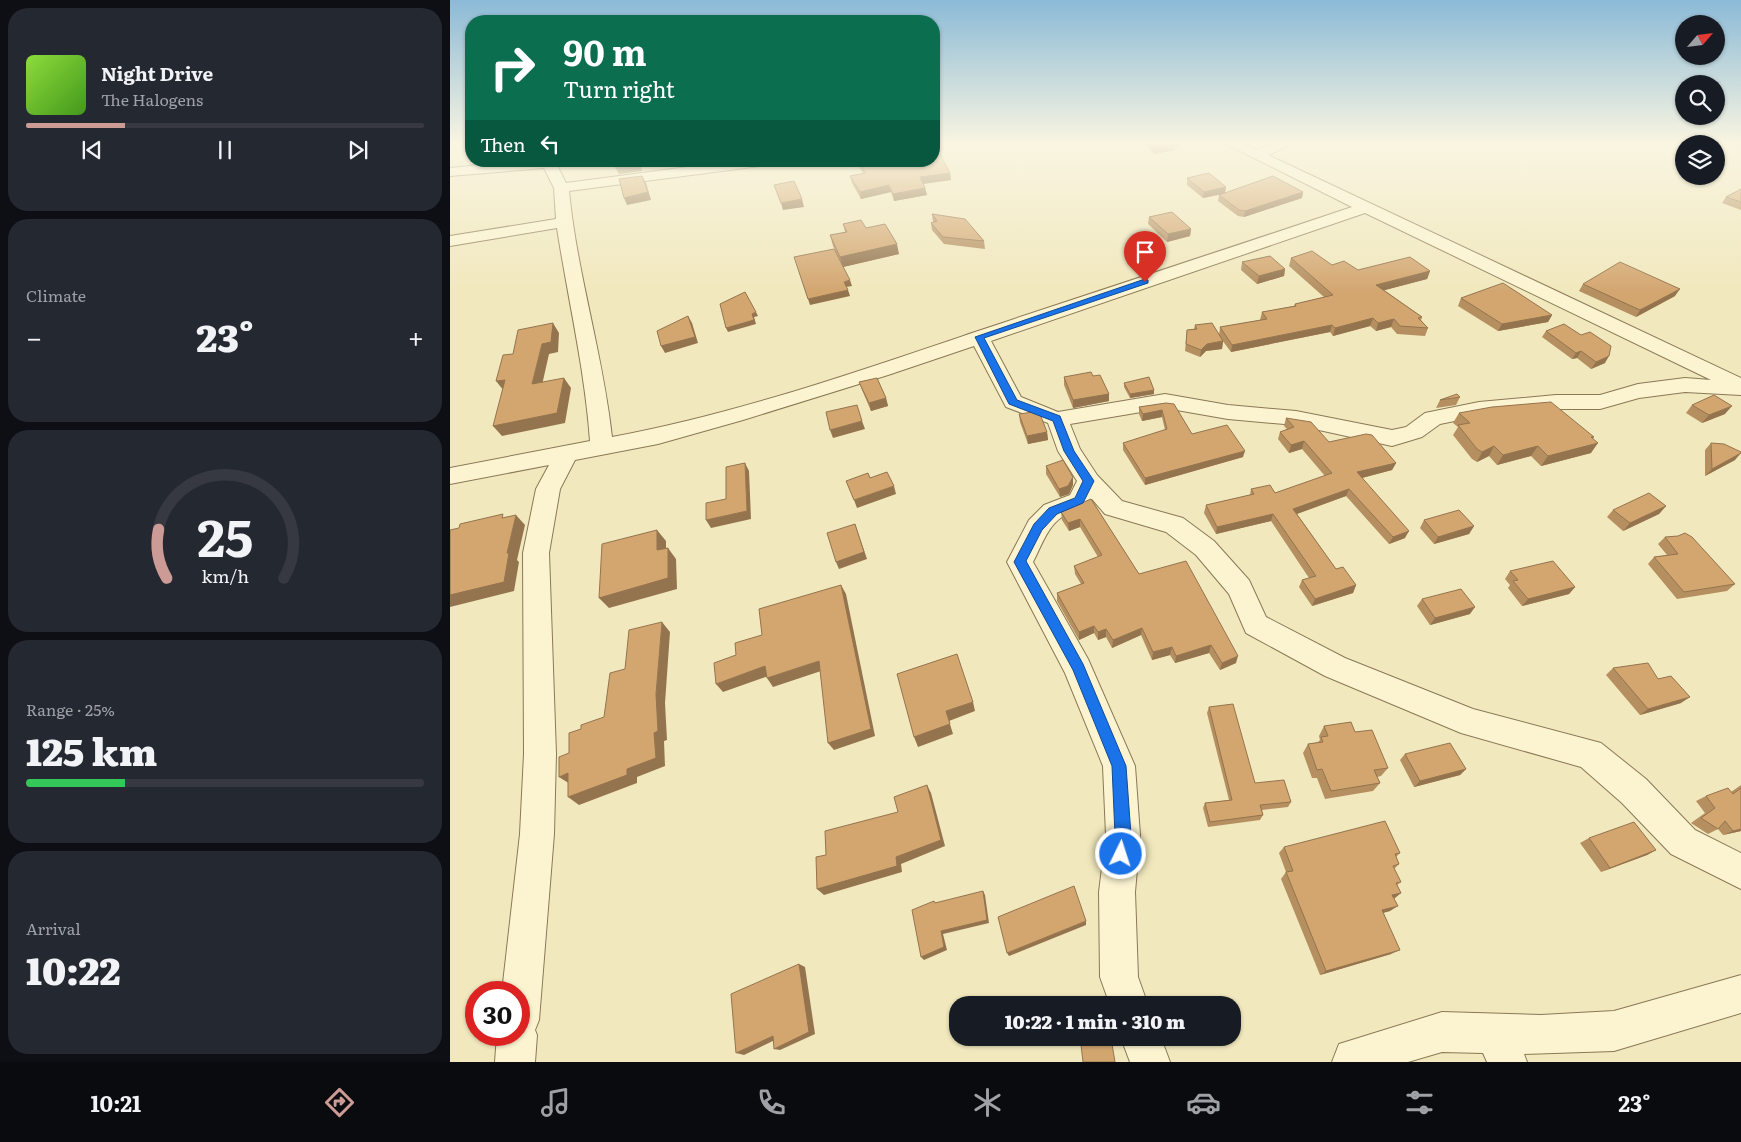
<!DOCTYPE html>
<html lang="en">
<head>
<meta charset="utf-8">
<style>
  body { margin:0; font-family:Literata,serif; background:#242831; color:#f1f3f6; height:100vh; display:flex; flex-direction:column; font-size:19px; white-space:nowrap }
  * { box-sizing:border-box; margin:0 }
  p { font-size:16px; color:#9ea1a6 }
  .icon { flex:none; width:28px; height:28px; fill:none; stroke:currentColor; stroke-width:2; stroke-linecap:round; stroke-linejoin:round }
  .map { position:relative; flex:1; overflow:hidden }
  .panel { display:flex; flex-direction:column; gap:8px; padding:8px; background:#0d0f14; width:450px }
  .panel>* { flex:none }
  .guide { position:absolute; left:15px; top:15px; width:475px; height:152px; border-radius:20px; box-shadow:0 1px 4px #0004; background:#0b6e4f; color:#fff; overflow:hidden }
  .needle { width:32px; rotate:62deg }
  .controls { position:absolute; left:1225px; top:15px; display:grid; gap:10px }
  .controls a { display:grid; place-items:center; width:50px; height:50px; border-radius:50%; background:#171b24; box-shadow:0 1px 4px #0004; font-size:25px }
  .speed { position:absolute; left:15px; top:981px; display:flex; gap:10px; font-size:25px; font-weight:700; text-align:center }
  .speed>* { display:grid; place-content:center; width:65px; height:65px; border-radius:50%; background:#171b24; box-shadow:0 1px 4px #0004; line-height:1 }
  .speed .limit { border:8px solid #d22; background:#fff; color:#111 }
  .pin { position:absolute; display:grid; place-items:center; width:42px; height:42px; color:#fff; margin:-51px -21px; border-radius:50% 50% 50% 0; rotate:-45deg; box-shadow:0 0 5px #0007 }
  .pin .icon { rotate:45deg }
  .me { position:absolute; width:55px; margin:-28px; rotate:4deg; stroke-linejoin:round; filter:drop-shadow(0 0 4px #0008) }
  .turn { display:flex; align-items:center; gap:18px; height:105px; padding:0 15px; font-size:22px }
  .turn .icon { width:65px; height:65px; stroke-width:2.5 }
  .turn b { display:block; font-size:35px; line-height:42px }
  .then { display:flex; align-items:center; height:48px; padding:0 15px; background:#0003; gap:10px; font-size:19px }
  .big { font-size:38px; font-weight:800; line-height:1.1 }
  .panel .tile { flex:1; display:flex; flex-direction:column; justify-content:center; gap:8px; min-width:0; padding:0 18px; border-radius:20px; background:#242831 }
  .panel .dial { align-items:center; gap:0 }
  .dial svg { height:130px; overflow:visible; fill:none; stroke:#363941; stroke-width:7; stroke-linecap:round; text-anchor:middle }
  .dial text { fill:#f1f3f6; stroke:none }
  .song { display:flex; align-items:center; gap:15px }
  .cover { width:60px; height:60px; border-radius:8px; background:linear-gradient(135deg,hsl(90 70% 55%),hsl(100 70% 35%)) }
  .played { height:5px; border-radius:2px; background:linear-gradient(90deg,#cc9b96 25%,#363941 25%) }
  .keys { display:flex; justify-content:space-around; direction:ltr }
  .heat { display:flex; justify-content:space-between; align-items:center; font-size:28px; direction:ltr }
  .charge { height:8px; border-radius:4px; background:linear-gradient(90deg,#34c759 25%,#363941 0) }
  .trip { position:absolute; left:499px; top:996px; width:292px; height:50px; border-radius:20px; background:#171b24; box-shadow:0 1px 4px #0004; font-weight:800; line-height:50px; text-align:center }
  .tab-bar { display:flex; height:80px; justify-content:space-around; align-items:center; background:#090b0e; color:#9ea1a6 }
  .tab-bar .icon { width:35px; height:35px }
  .tab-bar .on { color:#cc9b96 }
  .tab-bar b { font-size:22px; color:#f1f3f6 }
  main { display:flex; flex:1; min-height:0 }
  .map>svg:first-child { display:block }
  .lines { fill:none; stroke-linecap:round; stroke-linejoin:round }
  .street-casing { stroke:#8b7855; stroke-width:2 }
  .street { fill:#fcf4d1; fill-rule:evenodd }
  .wall { fill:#b58f60 }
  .shaded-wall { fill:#94744e }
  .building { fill:#d3a670; stroke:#94744e }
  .route { fill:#1a73e8; stroke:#114b97 }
</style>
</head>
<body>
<main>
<section class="panel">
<div class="tile">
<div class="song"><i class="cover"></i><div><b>Night Drive</b><p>The Halogens</p></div></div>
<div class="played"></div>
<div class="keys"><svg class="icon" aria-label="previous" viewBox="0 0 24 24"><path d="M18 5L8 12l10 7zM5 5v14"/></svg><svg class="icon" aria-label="pause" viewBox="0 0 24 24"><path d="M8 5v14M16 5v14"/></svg><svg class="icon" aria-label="next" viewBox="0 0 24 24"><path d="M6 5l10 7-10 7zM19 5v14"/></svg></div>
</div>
<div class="tile"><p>Climate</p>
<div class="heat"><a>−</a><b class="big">23°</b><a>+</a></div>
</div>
<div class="tile dial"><svg viewBox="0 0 100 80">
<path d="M14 69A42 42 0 1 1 86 69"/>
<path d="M14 69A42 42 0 0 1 9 39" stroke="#cc9b96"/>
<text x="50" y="56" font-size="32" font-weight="700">25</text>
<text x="50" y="72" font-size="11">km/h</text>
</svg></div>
<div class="tile"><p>Range · 25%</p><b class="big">125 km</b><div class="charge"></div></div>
<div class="tile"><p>Arrival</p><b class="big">10:22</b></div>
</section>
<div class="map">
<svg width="1291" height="1062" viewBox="0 0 1291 1062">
  <rect width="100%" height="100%" fill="#f1e8bd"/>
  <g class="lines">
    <g class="street-casing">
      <g id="street">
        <path d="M774 143H793L806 150 824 143H845L818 155 1291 378V395L1235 392 1189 398 1150 409H1106L1029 416 990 424 972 437 942 446 846 425 778 419 715 408 620 424 630 449 647 475 672 501 733 518 764 541 799 580 816 617 895 658 1023 709 1151 743 1196 779 1245 830 1291 853V889L1221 854 1172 803 1131 767 1011 733 875 676 796 633 779 594 746 555 716 532 655 514 642 499C635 512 623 510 612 517 597 527 591 547 583 562L638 659 685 766 690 835 685 892 688 977 698 1005H660L650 977 649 892 656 835 653 766 615 673 557 562 579 520 594 505 620 495 627 481 608 451 598 423 556 407 524 346 438 375 293 420 208 444 125 460 110 489 99 553 106 754 104 834 89 1020 85 1030 87 1035 85 1062H45L47 1035H69V992H52L70 834 74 754 73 553 86 489 99 465 0 484V468L140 441C135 370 118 299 107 228L0 246V236L106 219 104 188 94 168 0 176V168L71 161H105L116 183 283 161H325L318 165 119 191C127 274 153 354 162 437 286 414 407 372 525 332 651 290 777 249 902 207ZM915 213 1261 380 1235 378 1188 384 1150 395H1106L1029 402 975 413 956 427 942 430 846 411 778 405 715 394 608 412 571 397 541 341Z"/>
        <polygon points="1291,975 1291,1013 1164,1051 1074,1054 1077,1062 1037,1062 1033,1053 992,1052 958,1062 882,1062 889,1044 992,1012 1091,1015 1164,1011"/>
        <polygon points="671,1038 711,1038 720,1062 680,1062"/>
      </g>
    </g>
    <use href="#street" class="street"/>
  </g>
  <g class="wall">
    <polygon points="694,143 729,143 729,147 725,147 725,150 704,154"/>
    <polygon points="1280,143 1291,143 1291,147"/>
    <polygon points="407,161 500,173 501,180 473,184 475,188 477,195 444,201 441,192 411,199 402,183 400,176 413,173 409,167"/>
    <polygon points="737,178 776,187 775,192 853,192 852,198 794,217 788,216 768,201 769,195 753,198 737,185"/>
    <polygon points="1291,189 1291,210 1272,203 1276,197"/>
    <polygon points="482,214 534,241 535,249 494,244 482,230 481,223 483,222"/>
    <polygon points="699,217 741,229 740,236 717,242 698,224"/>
    <polygon points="393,224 416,228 449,254 393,267 383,246 380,235 395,232"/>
    <polygon points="841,258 908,270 980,271 977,279 934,290 972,317 971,320 978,328 975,336 947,334 941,327 926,331 920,326 883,336 880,332 781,352 769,336 773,341 772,349 756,351 750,357 735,351 737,330 744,329 745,325 769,335 770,327 810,320 812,312 844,306 845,304 874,297 839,266"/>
    <polygon points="792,262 835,269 834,276 807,284 791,270"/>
    <polygon points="1133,284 1225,296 1186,317 1129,291"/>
    <polygon points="1011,298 1102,315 1098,322 1048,331 1008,306"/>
    <polygon points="1096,331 1155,363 1141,369 1127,358 1122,359 1092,337"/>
    <polygon points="643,376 659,394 659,401 623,408 614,385 614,377"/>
    <polygon points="409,382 436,398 438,406 421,411 412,390"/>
    <polygon points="674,383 704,394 680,398 674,387"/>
    <polygon points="1010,397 1006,405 986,408 990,400"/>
    <polygon points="716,403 742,434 793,457 695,485 673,450 673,443 715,430 712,417 692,421 689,414 689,407"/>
    <polygon points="1242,405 1275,414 1252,423 1236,413"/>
    <polygon points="1009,413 1143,439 1141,453 1091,466 1081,456 1047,465 1039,456 1027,462 1022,459 1003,435 1008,427 1003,423"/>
    <polygon points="569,414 597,432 598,440 578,444 570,422"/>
    <polygon points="836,418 879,442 946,463 942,470 912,478 955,538 939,544 896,496 847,514 886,569 906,585 903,593 862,606 849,587 852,580 859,578 821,521 766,534 754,513 756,505 800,495 801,489 825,493 875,476 852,449 839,453 828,439 830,432 837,429 834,426"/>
    <polygon points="1261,443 1285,460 1255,476 1255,450"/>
    <polygon points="596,466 623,485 619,494 610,497 596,474"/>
    <polygon points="641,499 689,574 786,663 770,670 759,653 725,663 720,655 702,660 691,635 662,648 656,637 648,640 644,633 629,640 607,601 607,593 631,584 625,574 624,566 648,557 630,527 619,531 612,520 611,512"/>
    <polygon points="1216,506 1209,514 1173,531 1157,517 1163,510"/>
    <polygon points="974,520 1024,526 1019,534 984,544 970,528"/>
    <polygon points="1215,537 1285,584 1277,591 1227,599 1198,564 1204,557 1217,555 1208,544"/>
    <polygon points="1060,571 1125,587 1119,594 1072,606 1058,588 1060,585 1055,579"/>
    <polygon points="972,599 1020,614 980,625 967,606"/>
    <polygon points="1163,668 1208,679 1231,703 1190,715 1156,675"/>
    <polygon points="759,707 805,783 841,802 838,807 812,810 813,815 810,820 758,827 753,808 755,803 779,800 757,713"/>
    <polygon points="874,726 905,732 938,768 931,776 927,777 930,783 923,791 875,799 867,778 862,778 853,753 858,744 868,742 870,740 869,736"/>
    <polygon points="955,754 1016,769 1010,775 964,787 950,760"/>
    <polygon points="1291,785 1291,831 1273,835 1268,829 1258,834 1241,823 1255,813 1246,801 1256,796 1281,792"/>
    <polygon points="1139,838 1206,850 1197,855 1151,872 1130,843"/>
    <polygon points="834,847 950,853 946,857 949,864 944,869 951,882 947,885 951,893 944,899 940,911 933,913 941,954 870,975 831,879 836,872 829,853"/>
  </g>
  <g class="shaded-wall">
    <polygon points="722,143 729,143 729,147 725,147 725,150 704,154 704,147"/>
    <polygon points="189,161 192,171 169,174 165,167"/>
    <polygon points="500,173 501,180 471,184 470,177"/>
    <polygon points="192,176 196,183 201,200 177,205 174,198"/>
    <polygon points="439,185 441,192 411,199 410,192"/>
    <polygon points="776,187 775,193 753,198 754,192"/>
    <polygon points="475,188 477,195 444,201 443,194"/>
    <polygon points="853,192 852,198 794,217 795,211"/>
    <polygon points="352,199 354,207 333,210 331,203"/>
    <polygon points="741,229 740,236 717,242 718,234"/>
    <polygon points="447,244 449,254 393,267 390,257"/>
    <polygon points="835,269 834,276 807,284 809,276"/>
    <polygon points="980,271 977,279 924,293 926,285"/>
    <polygon points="400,280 402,286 396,287 394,282"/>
    <polygon points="1230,289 1225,296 1186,317 1190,310"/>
    <polygon points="398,290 400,296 360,305 358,299"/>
    <polygon points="306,312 308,316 304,317 306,324 278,332 276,328 302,314"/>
    <polygon points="1102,315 1098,322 1048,331 1052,324"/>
    <polygon points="238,316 242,323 248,343 215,353 211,346"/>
    <polygon points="923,318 920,326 883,336 885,328"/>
    <polygon points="944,319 941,327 926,331 928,323"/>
    <polygon points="103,323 109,333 108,352 99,354 90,394 82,384 92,344"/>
    <polygon points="882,325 880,332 781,352 782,345"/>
    <polygon points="773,341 772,349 756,351 750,357 751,350 757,344"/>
    <polygon points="1131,351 1127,358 1122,359 1126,353"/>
    <polygon points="1159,356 1155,363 1141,369 1146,362"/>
    <polygon points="114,378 121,388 115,423 52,436 43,426"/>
    <polygon points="55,380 54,391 46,381"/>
    <polygon points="704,390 704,394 680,398 680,394"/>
    <polygon points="659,394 659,401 623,408 623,400"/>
    <polygon points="436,398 438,406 421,411 419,403"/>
    <polygon points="1282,406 1275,414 1252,423 1259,415"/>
    <polygon points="712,410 712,417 692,421 693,414"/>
    <polygon points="412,421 415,429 383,438 380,430"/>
    <polygon points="597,432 598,440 578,444 577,436"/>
    <polygon points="1141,437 1144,437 1137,446 1148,443 1141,453 1091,466 1098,456"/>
    <polygon points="854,441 852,449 839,453 841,445"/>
    <polygon points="1044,446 1039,456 1027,462 1032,452"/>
    <polygon points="1088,446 1081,456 1047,465 1053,455"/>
    <polygon points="795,451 793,457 695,485 695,478"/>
    <polygon points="1291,453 1285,460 1255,476 1262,469"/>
    <polygon points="295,463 299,471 301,519 261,528 256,520 297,511"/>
    <polygon points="946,463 942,470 904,480 907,472"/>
    <polygon points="623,477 623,485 619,494 610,497 609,489"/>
    <polygon points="444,486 446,494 407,508 404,500"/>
    <polygon points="899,489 896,496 841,516 843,509"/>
    <polygon points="1216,506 1209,514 1173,531 1180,523"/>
    <polygon points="823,514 821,521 766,534 767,527"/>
    <polygon points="66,515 75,525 67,560 69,562 64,591 0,607 0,595 57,553"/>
    <polygon points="630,519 630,527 619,531 618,523"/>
    <polygon points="405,524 417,559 389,569 386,562"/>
    <polygon points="1024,526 1019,534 984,544 988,537"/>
    <polygon points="207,530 216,541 216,562 207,550"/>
    <polygon points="959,531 955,538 939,544 943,537"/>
    <polygon points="218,548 226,559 227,589 159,608 149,598"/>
    <polygon points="391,585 396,594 425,736 384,750 378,743"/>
    <polygon points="906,585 903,593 862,606 865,599"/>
    <polygon points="1125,587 1119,594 1072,606 1078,599"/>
    <polygon points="1025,607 1020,614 980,625 985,618"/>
    <polygon points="212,622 220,632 215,703 217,740 214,741 215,766 187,777 187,783 129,805 118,797 177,769 204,733 206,694"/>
    <polygon points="644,626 644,633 629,640 629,632"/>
    <polygon points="692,628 691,635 662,648 663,640"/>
    <polygon points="656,629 656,637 648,640 648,632"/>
    <polygon points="761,645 759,653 725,663 726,656"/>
    <polygon points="722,647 720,655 702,660 703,652"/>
    <polygon points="788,656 786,663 770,670 772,663"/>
    <polygon points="369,661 374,670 323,687 317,678"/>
    <polygon points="315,666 321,675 273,692 266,684"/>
    <polygon points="1240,697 1231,703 1190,715 1198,709"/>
    <polygon points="523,702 525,711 499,721 503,734 468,747 464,737 496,711"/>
    <polygon points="1016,769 1010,775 964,787 970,781"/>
    <polygon points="118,773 120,784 109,777"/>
    <polygon points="477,785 481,793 495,846 451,864 452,872 374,895 367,889 446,857"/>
    <polygon points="1291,829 1291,831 1273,835 1283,831"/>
    <polygon points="1206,850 1197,855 1151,872 1160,868"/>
    <polygon points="533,891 535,895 539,923 493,934 497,950 474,960 471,957 491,931"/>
    <polygon points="951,893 943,899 942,895"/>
    <polygon points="948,906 940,911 924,915 932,910"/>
    <polygon points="636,921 636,925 559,956 557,953"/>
    <polygon points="950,950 941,954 870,975 876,971"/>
    <polygon points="349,964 355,967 365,1034 330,1050 324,1049"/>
    <polygon points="323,1036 329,1038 294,1055 286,1053"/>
  </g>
  <g class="building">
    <polygon points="701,143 725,143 704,147"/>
    <polygon points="490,154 500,173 470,177 475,188 443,194 439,185 410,192 400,176 416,173 408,161 484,161 484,155"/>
    <polygon points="164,161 188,161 189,164 165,167"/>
    <polygon points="759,173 776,187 754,192 737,178"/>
    <polygon points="192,176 198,192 174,198 169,179"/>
    <polygon points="823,176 853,192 795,211 789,210 769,195"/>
    <polygon points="344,181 352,199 331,203 324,185"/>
    <polygon points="1291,189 1291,202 1276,197"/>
    <polygon points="722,212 741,229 718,234 699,217"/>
    <polygon points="482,214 515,219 534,241 493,237 481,223 487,221"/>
    <polygon points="411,220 416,228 435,224 447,244 390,257 380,235 397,232 393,224"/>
    <polygon points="384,249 400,280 394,282 398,290 358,299 344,257"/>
    <polygon points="862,251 882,265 894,261 908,270 960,257 980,271 926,285 972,317 968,318 978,328 950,326 944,319 928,323 923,318 885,328 882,325 782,345 770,327 817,319 812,312 846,306 845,304 883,295 841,258"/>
    <polygon points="820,256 835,269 809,276 792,262"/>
    <polygon points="1170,262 1230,289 1190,310 1133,284"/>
    <polygon points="1053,283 1102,315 1052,324 1011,298"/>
    <polygon points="295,292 306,312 302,314 304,320 276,328 270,304"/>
    <polygon points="238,316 245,337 211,346 207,331"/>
    <polygon points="103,323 101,342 92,344 82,384 114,378 107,413 43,426 55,380 46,381 53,355 63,354 68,330"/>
    <polygon points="762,323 773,341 757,344 751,350 736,344 737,330 747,329 745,325"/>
    <polygon points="1114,324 1131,335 1140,332 1161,346 1159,356 1146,362 1131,351 1126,353 1096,331"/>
    <polygon points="641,372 643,376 650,375 659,394 623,400 614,377"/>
    <polygon points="699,377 704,390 680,394 674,383"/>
    <polygon points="427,378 436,398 419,403 409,382"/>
    <polygon points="1007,394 1010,397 990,400"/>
    <polygon points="1264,395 1282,406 1259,415 1242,405"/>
    <polygon points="1101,402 1144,437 1141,437 1148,443 1098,456 1088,446 1053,455 1044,446 1032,452 1027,449 1008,425 1020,423 1009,413 1042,407"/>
    <polygon points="716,403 724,404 742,434 777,425 795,451 695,478 673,443 717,429 712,410 693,414 689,407"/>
    <polygon points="407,405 412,421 380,430 376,412"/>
    <polygon points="583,412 590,414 597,432 577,436 569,414"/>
    <polygon points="836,418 861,422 879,442 916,434 922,435 946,463 907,472 959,531 943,537 899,489 843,509 886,569 893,567 906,585 865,599 852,580 866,576 823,514 767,527 756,505 804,494 801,489 820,485 825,493 882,473 854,441 841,445 830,432 844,427"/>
    <polygon points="1261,443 1274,444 1291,452 1291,453 1262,469"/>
    <polygon points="613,460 623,477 618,486 609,489 596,466"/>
    <polygon points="295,463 297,511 256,520 256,503 276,499 276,467"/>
    <polygon points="437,472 444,486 404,500 396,481 418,473 420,478"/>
    <polygon points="1199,493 1216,506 1180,523 1163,510"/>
    <polygon points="641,499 689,574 736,561 788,656 772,663 761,645 726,656 722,647 703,652 692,628 663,640 656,629 648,632 644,626 629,632 607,593 634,583 624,566 652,555 630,519 618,523 611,512"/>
    <polygon points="1009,510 1024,526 988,537 974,520"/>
    <polygon points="53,514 52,518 66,515 57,553 59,553 54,582 0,595 0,530 9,528 10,524"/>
    <polygon points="405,524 414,552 386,562 377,533"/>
    <polygon points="207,530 207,550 218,548 218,578 149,598 152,544"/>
    <polygon points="1235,533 1242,537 1285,584 1234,592 1204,557 1228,554 1215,537 1228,536"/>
    <polygon points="1103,561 1125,587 1078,599 1063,581 1068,580 1060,571"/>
    <polygon points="391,585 421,729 378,743 369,661 317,678 315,666 266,684 264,663 286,655 285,643 312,635 309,609"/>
    <polygon points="1011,589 1025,607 985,618 972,599"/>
    <polygon points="212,622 206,694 208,731 204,733 206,758 177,769 177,775 118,797 118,773 109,777 109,757 119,753 119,733 131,729 131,725 154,717 160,673 175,669 179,630"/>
    <polygon points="507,654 523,702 496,711 500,724 464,737 447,674"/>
    <polygon points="1198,663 1208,679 1221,676 1240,697 1198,709 1163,668"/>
    <polygon points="783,704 805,783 834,780 841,802 810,805 813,815 760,822 755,803 782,800 759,707"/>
    <polygon points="901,722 905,732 922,730 938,768 924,770 930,783 881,791 872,769 867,770 858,744 873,742 871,737 878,736 874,726"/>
    <polygon points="1000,743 1016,769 970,781 955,754"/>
    <polygon points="477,785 491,840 446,857 447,866 367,889 366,857 376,855 375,831 448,812 444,797"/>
    <polygon points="1278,788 1283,794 1291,788 1291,829 1283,831 1275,821 1268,829 1251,818 1265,808 1256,796"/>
    <polygon points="935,821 950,853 945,854 949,864 943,866 951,882 946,883 951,893 942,895 948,906 932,910 950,950 876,971 836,872 843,871 834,847"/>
    <polygon points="1184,822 1206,850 1160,868 1139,838"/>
    <polygon points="624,886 636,921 557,953 548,917"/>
    <polygon points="533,891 537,920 491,931 494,947 471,957 462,910 484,901 485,903"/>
    <polygon points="349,964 359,1032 324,1049 323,1036 286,1053 281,994"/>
    <polygon points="661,1038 665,1062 633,1062 631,1045"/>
  </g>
  <linearGradient id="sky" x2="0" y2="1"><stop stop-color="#8bbad7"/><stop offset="0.49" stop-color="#f9f5e1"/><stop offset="1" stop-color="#f9f5e1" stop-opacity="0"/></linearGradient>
  <rect width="1291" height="292" fill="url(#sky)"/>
  <polygon class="route" points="695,279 698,280 698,283 534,338 567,400 610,416 624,451 644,481 633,503 607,514 592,530 576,561 633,664 676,766 681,835 677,859 671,862 665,859 663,854 665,835 662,766 623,670 564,562 584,524 599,508 625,498 633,481 614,451 603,421 559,404 525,337"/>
</svg>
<div class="controls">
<a><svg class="needle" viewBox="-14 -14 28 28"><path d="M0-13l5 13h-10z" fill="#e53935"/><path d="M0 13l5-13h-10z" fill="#9ea1a6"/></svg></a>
<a><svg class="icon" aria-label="search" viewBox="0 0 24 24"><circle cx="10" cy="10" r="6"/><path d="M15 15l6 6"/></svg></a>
<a><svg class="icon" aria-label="layers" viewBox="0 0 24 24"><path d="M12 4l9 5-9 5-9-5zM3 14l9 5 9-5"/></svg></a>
</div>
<div class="speed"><div class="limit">30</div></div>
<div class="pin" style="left:695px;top:282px;background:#d93025"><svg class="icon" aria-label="arrive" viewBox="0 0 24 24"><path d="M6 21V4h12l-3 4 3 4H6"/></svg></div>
<svg class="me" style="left:671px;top:854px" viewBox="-20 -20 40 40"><circle r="17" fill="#1a73e8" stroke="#fff" stroke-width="3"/><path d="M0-11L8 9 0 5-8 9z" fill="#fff"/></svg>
<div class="trip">10:22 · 1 min · 310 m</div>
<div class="guide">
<div class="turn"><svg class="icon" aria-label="right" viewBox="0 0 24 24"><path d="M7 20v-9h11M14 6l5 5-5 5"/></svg><div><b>90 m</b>Turn right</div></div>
<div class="then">Then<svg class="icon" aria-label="left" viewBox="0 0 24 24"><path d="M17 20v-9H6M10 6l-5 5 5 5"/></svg></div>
</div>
</div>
</main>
<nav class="tab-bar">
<b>10:21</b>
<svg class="icon on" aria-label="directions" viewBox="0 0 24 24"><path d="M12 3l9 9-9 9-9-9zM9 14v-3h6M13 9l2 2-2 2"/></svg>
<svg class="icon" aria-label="music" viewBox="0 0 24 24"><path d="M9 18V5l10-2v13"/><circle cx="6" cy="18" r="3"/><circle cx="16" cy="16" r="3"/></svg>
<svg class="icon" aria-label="phone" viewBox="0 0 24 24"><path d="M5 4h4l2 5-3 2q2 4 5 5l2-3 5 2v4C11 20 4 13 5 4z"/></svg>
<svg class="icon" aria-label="climate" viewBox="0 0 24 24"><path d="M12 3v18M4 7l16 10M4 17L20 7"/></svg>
<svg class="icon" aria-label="car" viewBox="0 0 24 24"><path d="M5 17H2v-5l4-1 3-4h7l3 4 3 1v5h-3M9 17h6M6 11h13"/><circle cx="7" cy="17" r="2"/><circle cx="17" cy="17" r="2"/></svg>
<svg class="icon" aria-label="filters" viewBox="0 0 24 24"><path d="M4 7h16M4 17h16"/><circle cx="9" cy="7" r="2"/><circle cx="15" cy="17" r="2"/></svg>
<b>23°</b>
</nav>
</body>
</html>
